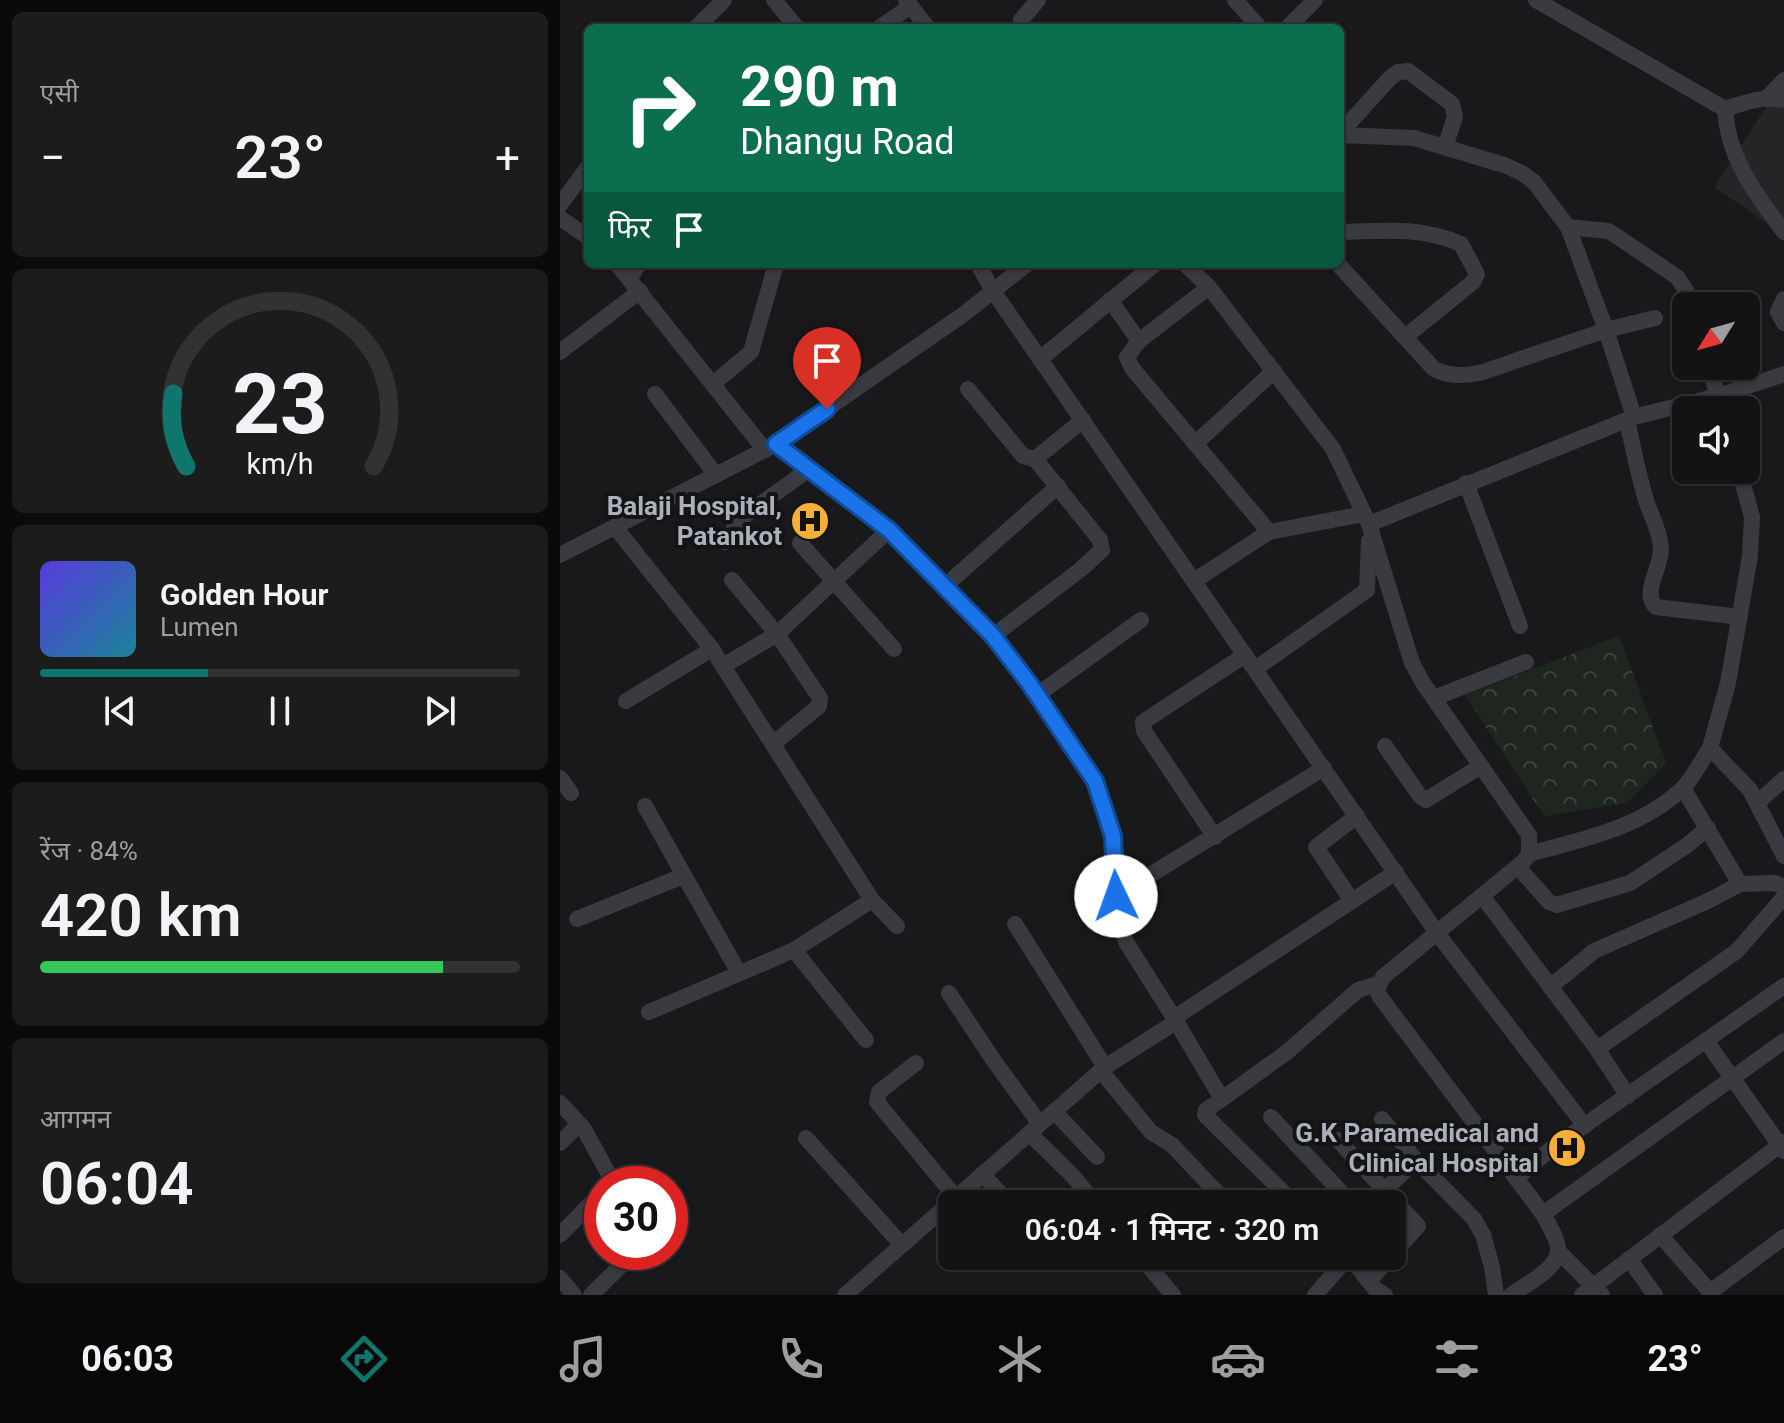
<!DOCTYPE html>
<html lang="hi">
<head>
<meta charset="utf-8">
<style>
  body { margin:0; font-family:Roboto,"Noto Sans Devanagari",sans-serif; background:#1c1c1d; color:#f1f3f6; height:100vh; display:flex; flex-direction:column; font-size:30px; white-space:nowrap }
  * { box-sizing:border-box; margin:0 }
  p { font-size:26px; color:#9d9ea0 }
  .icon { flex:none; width:44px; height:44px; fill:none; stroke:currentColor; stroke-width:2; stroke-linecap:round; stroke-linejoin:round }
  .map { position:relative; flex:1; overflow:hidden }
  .details { display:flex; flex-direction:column; gap:12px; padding:12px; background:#0a0a0b; width:560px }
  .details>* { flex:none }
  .top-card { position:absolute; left:24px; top:24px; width:760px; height:244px; border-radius:12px; box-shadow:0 2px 6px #0004,0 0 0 2px #323234; background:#0b6e4f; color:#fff; overflow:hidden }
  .needle { width:52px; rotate:233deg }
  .fabs { position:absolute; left:1112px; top:292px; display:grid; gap:16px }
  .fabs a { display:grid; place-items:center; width:88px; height:88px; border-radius:12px; background:#131314; box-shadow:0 2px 6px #0004,0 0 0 2px #323234; font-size:40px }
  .speed { position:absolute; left:24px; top:1166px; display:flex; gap:16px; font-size:40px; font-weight:700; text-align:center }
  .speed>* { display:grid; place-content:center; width:104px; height:104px; border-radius:50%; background:#131314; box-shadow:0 2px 6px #0004,0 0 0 2px #323234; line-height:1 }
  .speed .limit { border:12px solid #d22; background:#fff; color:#111 }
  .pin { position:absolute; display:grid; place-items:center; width:68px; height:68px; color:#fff; margin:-82px -34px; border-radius:50% 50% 50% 0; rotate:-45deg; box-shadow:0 0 8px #0007 }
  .pin .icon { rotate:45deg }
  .me { position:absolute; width:88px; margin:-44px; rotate:357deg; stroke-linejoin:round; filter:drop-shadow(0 0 6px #0008) }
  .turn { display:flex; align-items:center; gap:28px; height:168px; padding:0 24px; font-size:36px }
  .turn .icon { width:104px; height:104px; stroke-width:2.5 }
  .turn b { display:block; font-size:56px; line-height:68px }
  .then { display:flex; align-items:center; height:76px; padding:0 24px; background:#0003; gap:16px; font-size:30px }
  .big { font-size:60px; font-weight:600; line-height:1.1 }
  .details .card { flex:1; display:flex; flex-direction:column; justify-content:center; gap:12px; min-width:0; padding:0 28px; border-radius:12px; background:#1c1c1d }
  .details .dial { align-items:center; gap:0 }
  .dial svg { height:208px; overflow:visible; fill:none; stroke:#323234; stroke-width:7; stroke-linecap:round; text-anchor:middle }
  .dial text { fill:#f1f3f6; stroke:none }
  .song { display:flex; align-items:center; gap:24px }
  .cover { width:96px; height:96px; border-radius:12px; background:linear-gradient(135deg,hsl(250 70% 55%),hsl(190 70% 35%)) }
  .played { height:8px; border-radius:4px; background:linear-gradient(90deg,#0f766e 35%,#323234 35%) }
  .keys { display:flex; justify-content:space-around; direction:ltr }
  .heat { display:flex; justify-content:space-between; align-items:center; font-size:44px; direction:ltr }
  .charge { height:12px; border-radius:6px; background:linear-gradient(90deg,#34c759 84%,#323234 0) }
  .trip { position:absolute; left:378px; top:1190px; width:468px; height:80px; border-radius:12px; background:#131314; box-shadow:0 2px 6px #0004,0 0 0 2px #323234; font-weight:600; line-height:80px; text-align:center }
  .menu { display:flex; height:128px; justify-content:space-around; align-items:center; background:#080808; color:#9d9ea0 }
  .menu .icon { width:56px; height:56px }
  .menu .on { color:#0f766e }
  .menu b { font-size:36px; color:#f1f3f6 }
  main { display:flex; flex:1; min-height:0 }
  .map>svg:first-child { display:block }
  .built { fill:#252528 }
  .park { fill:url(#park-crowns) }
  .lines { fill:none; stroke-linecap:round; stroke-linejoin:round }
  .minor { stroke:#393b40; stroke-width:16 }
  .route-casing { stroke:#114b97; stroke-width:20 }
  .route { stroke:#1a73e8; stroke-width:14 }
  .labels { text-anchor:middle; stroke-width:8; stroke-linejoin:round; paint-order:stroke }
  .poi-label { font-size:26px; font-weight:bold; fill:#abb0bb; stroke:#141416; text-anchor:end }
</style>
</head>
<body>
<main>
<section class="details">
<div class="card"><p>एसी</p>
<div class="heat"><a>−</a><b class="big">23°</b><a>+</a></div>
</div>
<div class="card dial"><svg viewBox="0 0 100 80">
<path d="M14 69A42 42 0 1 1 86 69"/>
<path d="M14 69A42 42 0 0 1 9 41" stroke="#0f766e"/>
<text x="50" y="56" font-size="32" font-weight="700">23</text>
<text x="50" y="72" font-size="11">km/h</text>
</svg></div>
<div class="card">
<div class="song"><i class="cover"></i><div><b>Golden Hour</b><p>Lumen</p></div></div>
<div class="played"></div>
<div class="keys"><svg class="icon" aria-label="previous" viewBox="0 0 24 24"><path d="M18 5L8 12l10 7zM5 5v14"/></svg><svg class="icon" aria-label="pause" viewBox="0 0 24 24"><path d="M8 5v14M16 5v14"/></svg><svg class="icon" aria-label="next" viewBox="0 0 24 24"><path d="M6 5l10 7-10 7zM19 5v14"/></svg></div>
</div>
<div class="card"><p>रेंज · 84%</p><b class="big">420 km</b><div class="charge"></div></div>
<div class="card"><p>आगमन</p><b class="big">06:04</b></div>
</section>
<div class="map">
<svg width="1224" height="1295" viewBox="0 0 1224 1295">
  <defs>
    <pattern id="park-crowns" width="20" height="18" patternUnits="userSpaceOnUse" patternTransform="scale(2)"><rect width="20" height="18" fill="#1e261f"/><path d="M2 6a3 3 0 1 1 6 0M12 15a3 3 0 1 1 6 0" fill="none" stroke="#3c433e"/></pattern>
  </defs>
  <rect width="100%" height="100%" fill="#19191b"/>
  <polygon class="built" points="1210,101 1224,107 1224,235 1154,187"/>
  <polygon class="park" points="1059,636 1106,763 1067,803 984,816 905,695"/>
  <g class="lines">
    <g class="minor">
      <polyline points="214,0 237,28"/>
      <polyline points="346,0 368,28"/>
      <polyline points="675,0 700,28"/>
      <path d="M976 0 1165 109C1186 102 1202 96 1224 100"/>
      <polyline points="136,28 164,0"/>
      <polyline points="319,28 351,6"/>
      <polyline points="463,28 461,20 478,0"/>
      <polyline points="727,28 755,0"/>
      <polyline points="1208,97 1224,80"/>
      <path d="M1165 109C1168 159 1195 193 1224 232"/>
      <polyline points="780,133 830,78 838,72 848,71 892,104 895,117 885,147"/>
      <polyline points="780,135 854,138 944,165 962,173 974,182 1008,227 1046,330 1074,417"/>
      <polyline points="0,205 28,167"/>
      <polyline points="0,218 28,237"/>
      <polyline points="1008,227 1048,231 1055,235 1117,277 1127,292 1131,306"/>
      <path d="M780 232C825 231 859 226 901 244L917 274 913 282 845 337"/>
      <polyline points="57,264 205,450"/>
      <polyline points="418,264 433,291 877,933 1025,1126"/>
      <polyline points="625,264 649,287 773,449 809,524 1074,417 1158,396 1224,374"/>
      <path d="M778 264 874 369C890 377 905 376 923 372L1046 330 1095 318"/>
      <polyline points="70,278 79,264"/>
      <polyline points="1224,299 1218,312 1224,323"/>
      <polyline points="550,300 579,341"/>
      <polyline points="0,352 80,291"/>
      <polyline points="480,359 595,264"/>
      <polyline points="1149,366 1162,410"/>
      <polyline points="153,384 191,352 216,264"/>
      <polyline points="408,389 463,456 475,459"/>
      <polyline points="95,394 156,475"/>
      <path d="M1067 420C1073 447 1078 474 1086 500 1091 516 1100 531 1101 548 1102 567 1081 592 1096 607L1180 617"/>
      <polyline points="216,444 329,530 433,636 469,683 535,781 553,836 556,896 561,927 566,942 614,1018 611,1025 545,1067 285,1295"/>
      <polyline points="635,444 714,371"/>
      <polyline points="906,483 960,626"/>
      <path d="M809 524 852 663 863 683 969 835V854L963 862 823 977 817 990 820 997 983 1214C988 1224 999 1240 998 1251 997 1269 965 1285 951 1295"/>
      <polyline points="55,527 152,649 312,900 337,926"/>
      <polyline points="709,532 804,514"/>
      <polyline points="165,542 180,519 249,469"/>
      <polyline points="240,543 334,649"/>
      <polyline points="0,555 216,444 404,314 467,264"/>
      <polyline points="172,580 217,634 260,698 259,706 213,744"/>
      <polyline points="634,581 709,532 572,368 567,357 579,341 649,287"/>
      <polyline points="386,585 498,486"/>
      <polyline points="433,636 520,570 542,550 540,540 475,459 523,420"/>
      <polyline points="163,666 217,634 329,530"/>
      <polyline points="695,669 807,590 809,541"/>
      <polyline points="477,695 581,620"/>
      <polyline points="874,698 966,662"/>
      <polyline points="66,701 152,649"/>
      <polyline points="825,746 860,796 866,800 921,766"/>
      <polyline points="1150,748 1168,683 1190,556 1192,517 1179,470"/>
      <polyline points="0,778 11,793"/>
      <polyline points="1123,788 1180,884"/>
      <polyline points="1197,803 1224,779"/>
      <polyline points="85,806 179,973"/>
      <polyline points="655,837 584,731 583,722 685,655"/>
      <path d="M969 854C1023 839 1079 829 1122 789 1133 778 1141 761 1150 748L1190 790 1224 856"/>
      <polyline points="958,867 989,902 997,905 1070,883 1126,846 1148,828"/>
      <polyline points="556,896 764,768"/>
      <polyline points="923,897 1037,1049 1068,1096"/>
      <polyline points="792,901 756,847 797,816"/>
      <polyline points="17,919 123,876"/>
      <polyline points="455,924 545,1067"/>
      <polyline points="234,950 306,1040"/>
      <polyline points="990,987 1034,951 1148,901 1180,884 1215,883 1224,887"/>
      <polyline points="389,993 434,1061 480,1124"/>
      <polyline points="89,1012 234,950 312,900"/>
      <polyline points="1146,1041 1224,1151"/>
      <polyline points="1037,1049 1177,951 1224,897"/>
      <polyline points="356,1063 319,1092 317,1102 397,1199"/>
      <polyline points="541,1071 591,1132 612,1145 668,1204"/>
      <polyline points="662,1099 727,1052 798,990 818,984"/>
      <polyline points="0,1103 24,1129 54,1184"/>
      <polyline points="494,1111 537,1157"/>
      <polyline points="711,1117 792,1204"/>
      <polyline points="822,1119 856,1160 914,1219 923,1235 932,1267 936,1295"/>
      <polyline points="469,1133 512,1175 536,1204"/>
      <polyline points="246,1138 341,1244"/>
      <polyline points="778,1140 858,1226 809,1281"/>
      <polyline points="0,1143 19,1124"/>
      <polyline points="422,1174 450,1204"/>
      <polyline points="956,1178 992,1148 1224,986"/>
      <polyline points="825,1190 856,1160"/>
      <polyline points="735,1204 645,1115 646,1110 662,1099 614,1018 836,872"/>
      <polyline points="983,1214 1224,1041"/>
      <polyline points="0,1235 42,1192"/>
      <polyline points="1100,1235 1153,1295"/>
      <polyline points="999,1252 1042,1295"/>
      <polyline points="580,1256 613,1295"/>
      <polyline points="789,1256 815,1289 825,1295"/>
      <polyline points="1069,1259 1095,1295"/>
      <polyline points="0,1278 14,1295"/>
      <polyline points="1149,1293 1224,1237"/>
      <polyline points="31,1295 75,1252"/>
      <polyline points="755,1295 789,1256"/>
      <polyline points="1022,1295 1224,1142"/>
    </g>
  </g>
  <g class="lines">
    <g class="route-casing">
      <polyline id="route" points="267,409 216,444 329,530 433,636 469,683 535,781 553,836 556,896"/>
    </g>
    <use href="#route" class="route"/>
  </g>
  <defs>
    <g id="hospital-disc" transform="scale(2)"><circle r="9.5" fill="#f5af37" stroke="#141416"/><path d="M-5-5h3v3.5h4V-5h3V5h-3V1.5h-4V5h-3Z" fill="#111"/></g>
  </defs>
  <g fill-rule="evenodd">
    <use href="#hospital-disc" x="250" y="521"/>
    <use href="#hospital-disc" x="1007" y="1148"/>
  </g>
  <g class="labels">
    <g class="poi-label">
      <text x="222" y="515">Balaji Hospital,<tspan x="222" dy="30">Patankot</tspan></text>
      <text x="979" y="1142">G.K Paramedical and<tspan x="979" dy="30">Clinical Hospital</tspan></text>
    </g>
  </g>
</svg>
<div class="fabs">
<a><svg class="needle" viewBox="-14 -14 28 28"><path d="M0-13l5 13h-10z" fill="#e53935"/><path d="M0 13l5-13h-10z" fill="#9d9ea0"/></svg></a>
<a><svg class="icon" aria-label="sound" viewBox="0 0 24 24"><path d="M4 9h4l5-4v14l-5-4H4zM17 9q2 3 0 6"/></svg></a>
</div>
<div class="speed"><div class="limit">30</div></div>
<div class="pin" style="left:267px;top:409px;background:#d93025"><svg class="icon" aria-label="arrive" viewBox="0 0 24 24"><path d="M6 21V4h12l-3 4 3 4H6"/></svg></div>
<svg class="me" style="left:556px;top:896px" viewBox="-20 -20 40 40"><circle r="19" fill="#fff"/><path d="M0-13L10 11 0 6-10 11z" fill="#1a73e8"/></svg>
<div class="trip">06:04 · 1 मिनट · 320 m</div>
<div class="top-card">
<div class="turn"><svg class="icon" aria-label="right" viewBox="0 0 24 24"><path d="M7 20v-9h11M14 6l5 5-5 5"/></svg><div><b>290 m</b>Dhangu Road</div></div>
<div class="then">फिर<svg class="icon" aria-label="arrive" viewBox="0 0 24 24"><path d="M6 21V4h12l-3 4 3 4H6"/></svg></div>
</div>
</div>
</main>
<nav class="menu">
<b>06:03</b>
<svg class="icon on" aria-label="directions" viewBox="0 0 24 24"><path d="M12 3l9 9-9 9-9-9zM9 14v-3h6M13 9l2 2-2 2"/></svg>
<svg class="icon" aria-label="music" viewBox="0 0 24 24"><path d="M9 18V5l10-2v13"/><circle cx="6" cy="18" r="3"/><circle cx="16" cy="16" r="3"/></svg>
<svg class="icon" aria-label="phone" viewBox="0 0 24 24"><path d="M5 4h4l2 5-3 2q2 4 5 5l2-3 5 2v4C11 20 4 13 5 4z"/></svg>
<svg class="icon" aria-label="climate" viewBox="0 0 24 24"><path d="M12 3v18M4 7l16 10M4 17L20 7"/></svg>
<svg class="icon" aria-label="car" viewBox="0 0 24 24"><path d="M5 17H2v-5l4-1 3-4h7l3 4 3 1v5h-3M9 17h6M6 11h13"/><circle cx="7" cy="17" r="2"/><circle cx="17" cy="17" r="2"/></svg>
<svg class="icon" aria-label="filters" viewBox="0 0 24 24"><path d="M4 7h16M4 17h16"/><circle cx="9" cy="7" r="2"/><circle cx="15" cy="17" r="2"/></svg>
<b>23°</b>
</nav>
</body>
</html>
